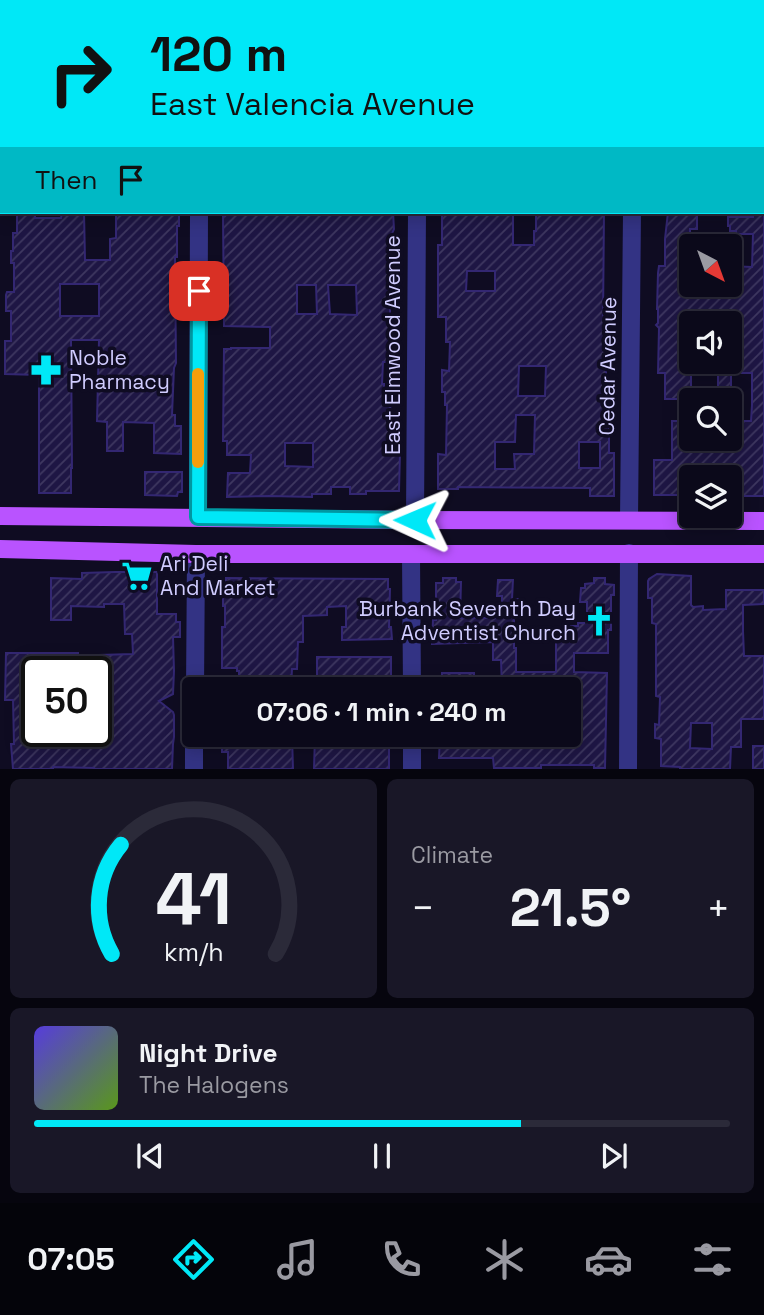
<!DOCTYPE html>
<html lang="en">
<head>
<meta charset="utf-8">
<style>
  body { margin:0; font-family:"Space Grotesk",sans-serif; background:#191727; color:#f1f3f6; height:100vh; display:flex; flex-direction:column; font-size:26px; white-space:nowrap }
  * { box-sizing:border-box; margin:0 }
  p { font-size:23px; color:#9a9aa2 }
  .icon { flex:none; width:38px; height:38px; fill:none; stroke:currentColor; stroke-width:2; stroke-linecap:round; stroke-linejoin:round }
  .map { position:relative; height:769px; overflow:hidden }
  .sheet { display:flex; flex-direction:column; gap:10px; padding:10px; background:#06050e; flex:1 }
  .sheet>* { flex:none }
  .guide { position:absolute; left:0px; top:0px; width:765px; height:214px; box-shadow:0 4px 18px #0003,0 0 0 2px #2b2a39; background:#00e8f7; color:#111; overflow:hidden }
  .needle { width:46px; rotate:139deg }
  .fabs { position:absolute; left:679px; top:234px; display:grid; gap:14px }
  .fabs a { display:grid; place-items:center; width:63px; height:63px; border-radius:7px; background:#0b091a; box-shadow:0 4px 18px #0003,0 0 0 2px #2b2a39; font-size:35px }
  .speed { position:absolute; left:21px; top:656px; display:flex; gap:14px; font-size:35px; font-weight:700; text-align:center }
  .speed>* { display:grid; place-content:center; width:91px; height:91px; border-radius:50%; background:#0b091a; box-shadow:0 4px 18px #0003,0 0 0 2px #2b2a39; line-height:1 }
  .speed .limit { border:4px solid #111; border-radius:10px; background:#fff; color:#111 }
  .pin { position:absolute; display:grid; place-items:center; width:60px; height:60px; color:#fff; margin:-30px; border-radius:14px; box-shadow:0 4px 10px #0006 }
  .me { position:absolute; width:77px; margin:-38px; rotate:271deg; stroke-linejoin:round; filter:drop-shadow(0 0 5px #0008) }
  .turn { display:flex; align-items:center; gap:24px; height:147px; padding:0 35px; font-size:32px }
  .turn .icon { width:91px; height:91px; stroke-width:2.5 }
  .turn b { display:block; font-size:49px; line-height:60px }
  .then { display:flex; align-items:center; height:66px; padding:0 35px; background:#0003; gap:14px; font-size:26px }
  .big { font-size:52px; font-weight:700; line-height:1.1 }
  .sheet .card { flex:1; display:flex; flex-direction:column; justify-content:center; gap:10px; min-width:0; padding:0 24px; border-radius:10px; background:#191727 }
  .sheet .dial { align-items:center; gap:0 }
  .dial svg { height:182px; overflow:visible; fill:none; stroke:#2b2a39; stroke-width:7; stroke-linecap:round; text-anchor:middle }
  .dial text { fill:#f1f3f6; stroke:none }
  .song { display:flex; align-items:center; gap:21px }
  .cover { width:84px; height:84px; border-radius:10px; background:linear-gradient(135deg,hsl(250 70% 55%),hsl(90 70% 35%)) }
  .played { height:7px; border-radius:4px; background:linear-gradient(90deg,#00e8f7 70%,#2b2a39 70%) }
  .keys { display:flex; justify-content:space-around; direction:ltr }
  .heat { display:flex; justify-content:space-between; align-items:center; font-size:38px; direction:ltr }
  .sheet .tiles { flex:1; display:grid; gap:10px; grid-template-columns:1fr 1fr }
  .card:last-child { grid-column:span 2 }
  .trip { position:absolute; left:182px; top:677px; width:399px; height:70px; border-radius:7px; background:#0b091a; box-shadow:0 4px 18px #0003,0 0 0 2px #2b2a39; font-weight:700; line-height:70px; text-align:center }
  .tab-bar { display:flex; height:112px; justify-content:space-around; align-items:center; background:#04040a; color:#9a9aa2 }
  .tab-bar .icon { width:49px; height:49px }
  .tab-bar .active { color:#00e8f7 }
  .tab-bar b { font-size:32px; color:#f1f3f6 }
  .map>svg:first-child { display:block }
  .building { fill:url(#building-hatch); stroke:#332772; stroke-width:2; fill-rule:evenodd }
  .lines { fill:none; stroke-linecap:round; stroke-linejoin:round }
  .minor { stroke:#333384; stroke-width:18 }
  .major { stroke:#b953ff; stroke-width:18 }
  .route-casing { stroke:#0097a1; stroke-width:18 }
  .route { stroke:#00e8f7; stroke-width:12 }
  .slow { stroke:#f59e0b; stroke-width:12 }
  .labels { text-anchor:middle; stroke-width:7; stroke-linejoin:round; paint-order:stroke }
  .street-label { font-size:21px; fill:#d0ccff; stroke:#0f0c22 }
  .poi-label { font-size:21px; fill:#d0ccff; stroke:#0f0c22; text-anchor:start }
</style>
</head>
<body>
<div class="map">
<svg width="764" height="769" viewBox="0 0 764 769">
  <defs>
    <pattern id="building-hatch" width="6" height="6" patternUnits="userSpaceOnUse" patternTransform="scale(1.75)"><rect width="6" height="6" fill="#1e1644"/><path d="M-1 1l2-2M0 6l6-6M5 7l2-2" fill="none" stroke="#3e3760"/></pattern>
  </defs>
  <rect width="100%" height="100%" fill="#0f0c22"/>
  <g class="building">
    <path d="M17 212H35V218H61L62 212H84L85 260H110V239L116 238V212H179V226H177V257H175L176 363 174 368 172 415H175V426H181V454L154 453V423L123 422V451H107V422L97 421 99 340H71L72 468H71V493H39V375L5 374V341H11V311H6V295L7 292H14V263H11V251H13V233H17ZM60 284H99V316H60Z"/>
    <path d="M297 212H393L394 229 392 234 391 258 392 285H390V315H393L392 362H383L382 384H384V392H390L391 452H400L399 491H366V494H350V487H331V494H312V497L270 496 227 497 228 473H250L251 455H227V441H223L224 349H231V348H270V327L224 326 223 216H225V214L297 215ZM297 285H316L317 314H297ZM328 285H356L357 315 330 314ZM285 443H313V467L285 466Z"/>
    <path d="M442 212H513V245H534V231H536V212H604L603 320 610 321V368H606V406H609V453H614V496H590V488L458 487V489H438V454L446 455 447 405H445V392H442V370L449 371 450 342H446V317H438V245H442ZM467 271H495V291H466ZM519 366H546L545 396H518ZM516 415H535L534 454H514L515 469H495V442H515ZM579 442H600V468H579Z"/>
    <path d="M668 212H697V229H690L691 285H694V297H714L713 285H730V266L752 267 753 234H736V231H730V226H728V217H753V212H764V496H730V478H691V495H654V460H672V421H691V439H730V421H751L752 405V373H731V401H718V373H691V399H665V373H658L659 328 656 325 658 323V309H657L658 273 659 266H665V239ZM691 324H730V362H691Z"/>
    <polygon points="145,472 182,472 182,492 178,492 177,496 145,495"/>
    <path d="M115 572H157V614H176V622H180V637H173L174 671 173 694 159 701 173 712 174 715V737L173 744 172 769H94V768L53 767V769H13L11 744H14L13 700H5L6 653H78V655H98L133 654 132 634H125L124 604H104V607L71 606V620H51V578L82 579V573ZM37 672H96V732H62V735H36Z"/>
    <path d="M657 574 691 576V605L693 607 703 606V610L726 609V590H764V604L743 605V631L744 656H764V719H741V747H731L730 769H680V767L661 766V739L655 738V724L659 725 660 697 656 696V624L652 623V598H648V581L649 579ZM691 723H712V749L690 748Z"/>
    <polygon points="226,578 388,579 388,589 390,589 389,627 391,627 392,639 342,640 342,627 346,627 346,606 327,607 327,615 303,616 303,642 298,642 297,669 292,669 291,690 239,690 239,671 237,671 237,668 222,668 222,627 225,627 225,606 223,606 223,588 226,588"/>
    <polygon points="443,578 456,578 456,582 461,582 460,618 502,618 502,596 497,596 498,580 513,580 512,599 523,599 523,617 514,617 514,648 516,648 516,672 556,672 556,639 570,639 570,626 578,626 578,623 587,623 587,602 580,602 581,588 585,588 585,584 594,583 594,578 605,578 605,584 614,585 614,595 611,595 611,630 608,630 608,653 574,653 574,672 607,673 605,768 594,768 594,765 541,765 541,768 494,768 493,758 439,758 440,735 569,735 569,690 502,689 501,660 493,660 493,642 432,644 433,620 436,620 436,583 443,583"/>
    <rect x="317" y="657" width="74" height="33"/>
    <polygon points="442,673 474,673 474,688 442,687"/>
    <polygon points="222,735 292,735 293,769 228,769 228,752 222,752"/>
    <polygon points="315,735 389,735 389,769 314,769"/>
    <rect x="753" y="746" width="11" height="23"/>
  </g>
  <g class="lines">
    <g class="minor">
      <polyline points="200,0 200,2"/>
      <polyline points="418,2 418,0"/>
      <polyline points="634,2 634,0"/>
      <polyline points="198,517 199,212"/>
      <polyline points="415,520 417,212"/>
      <polyline points="629,520 632,212"/>
      <polyline points="411,555 412,690"/>
      <polyline points="195,690 196,554"/>
      <polyline points="412,735 412,769"/>
      <polyline points="194,769 194,735"/>
      <polyline points="628,769 629,553"/>
    </g>
    <g class="major">
      <polyline points="0,516 415,520 764,521"/>
      <polyline points="0,549 196,554 764,554"/>
    </g>
  </g>
  <g class="lines">
    <g class="route-casing">
      <polyline id="route" points="199,291 198,517 415,520"/>
    </g>
    <use href="#route" class="route"/>
    <polyline class="slow" points="198,462 198,374"/>
  </g>
  <defs>
    <g id="pharmacy-bare" transform="scale(2.415)"><path d="M-2-6h4v4h4v4h-4v4h-4v-4h-4v-4h4Z" fill="#00e8f7" stroke="#0f0c22" stroke-width="2.5" paint-order="stroke"/></g>
    <g id="supermarket-bare" transform="scale(2.415)"><path d="M-6-5.5h2.5l.6 2H6L4.5 2H-2.5L-4.4-4H-6ZM-1.5 3.2a1.3 1.3 0 1 0 .1 0ZM3 3.2a1.3 1.3 0 1 0 .1 0Z" fill="#00e8f7" stroke="#0f0c22" stroke-width="2.5" paint-order="stroke"/></g>
    <g id="church-bare" transform="scale(2.415)"><path d="M-1.2-6h2.4v3.5h3.3v2.4h-3.3V6h-2.4V-.1h-3.3v-2.4h3.3Z" fill="#00e8f7" stroke="#0f0c22" stroke-width="2.5" paint-order="stroke"/></g>
  </defs>
  <g fill-rule="evenodd">
    <use href="#pharmacy-bare" x="46" y="370"/>
    <use href="#supermarket-bare" x="137" y="576"/>
    <use href="#church-bare" x="599" y="621"/>
  </g>
  <g class="labels">
    <g class="street-label">
      <text transform="translate(393 345) rotate(-90)" y="7">East Elmwood Avenue</text>
      <text transform="translate(608 366) rotate(-89)" y="7">Cedar Avenue</text>
    </g>
    <g class="poi-label">
      <text x="69" y="365">Noble<tspan x="69" dy="24">Pharmacy</tspan></text>
      <text x="160" y="571">Ari Deli<tspan x="160" dy="24">And Market</tspan></text>
      <text x="576" y="616" text-anchor="end">Burbank Seventh Day<tspan x="576" dy="24">Adventist Church</tspan></text>
    </g>
  </g>
</svg>
<div class="fabs">
<a><svg class="needle" viewBox="-14 -14 28 28"><path d="M0-13l5 13h-10z" fill="#e53935"/><path d="M0 13l5-13h-10z" fill="#9a9aa2"/></svg></a>
<a><svg class="icon" aria-label="sound" viewBox="0 0 24 24"><path d="M4 9h4l5-4v14l-5-4H4zM17 9q2 3 0 6"/></svg></a>
<a><svg class="icon" aria-label="search" viewBox="0 0 24 24"><circle cx="10" cy="10" r="6"/><path d="M15 15l6 6"/></svg></a>
<a><svg class="icon" aria-label="layers" viewBox="0 0 24 24"><path d="M12 4l9 5-9 5-9-5zM3 14l9 5 9-5"/></svg></a>
</div>
<div class="speed"><div class="limit">50</div></div>
<div class="pin" style="left:199px;top:291px;background:#d93025"><svg class="icon" aria-label="arrive" viewBox="0 0 24 24"><path d="M6 21V4h12l-3 4 3 4H6"/></svg></div>
<svg class="me" style="left:415px;top:520px" viewBox="-20 -20 40 40"><path d="M0-17L14 15 0 8-14 15z" fill="#00e8f7" stroke="#fff" stroke-width="4"/></svg>
<div class="trip">07:06 · 1 min · 240 m</div>
<div class="guide">
<div class="turn"><svg class="icon" aria-label="right" viewBox="0 0 24 24"><path d="M7 20v-9h11M14 6l5 5-5 5"/></svg><div><b>120 m</b>East Valencia Avenue</div></div>
<div class="then">Then<svg class="icon" aria-label="arrive" viewBox="0 0 24 24"><path d="M6 21V4h12l-3 4 3 4H6"/></svg></div>
</div>
</div>
<section class="sheet">
<div class="tiles">
<div class="card dial"><svg viewBox="0 0 100 80">
<path d="M14 69A42 42 0 1 1 86 69"/>
<path d="M14 69A42 42 0 0 1 18 21" stroke="#00e8f7"/>
<text x="50" y="56" font-size="32" font-weight="700">41</text>
<text x="50" y="72" font-size="11">km/h</text>
</svg></div>
<div class="card"><p>Climate</p>
<div class="heat"><a>−</a><b class="big">21.5°</b><a>+</a></div>
</div>
<div class="card">
<div class="song"><i class="cover"></i><div><b>Night Drive</b><p>The Halogens</p></div></div>
<div class="played"></div>
<div class="keys"><svg class="icon" aria-label="previous" viewBox="0 0 24 24"><path d="M18 5L8 12l10 7zM5 5v14"/></svg><svg class="icon" aria-label="pause" viewBox="0 0 24 24"><path d="M8 5v14M16 5v14"/></svg><svg class="icon" aria-label="next" viewBox="0 0 24 24"><path d="M6 5l10 7-10 7zM19 5v14"/></svg></div>
</div>
</div>
</section>
<nav class="tab-bar">
<b>07:05</b>
<svg class="icon active" aria-label="directions" viewBox="0 0 24 24"><path d="M12 3l9 9-9 9-9-9zM9 14v-3h6M13 9l2 2-2 2"/></svg>
<svg class="icon" aria-label="music" viewBox="0 0 24 24"><path d="M9 18V5l10-2v13"/><circle cx="6" cy="18" r="3"/><circle cx="16" cy="16" r="3"/></svg>
<svg class="icon" aria-label="phone" viewBox="0 0 24 24"><path d="M5 4h4l2 5-3 2q2 4 5 5l2-3 5 2v4C11 20 4 13 5 4z"/></svg>
<svg class="icon" aria-label="climate" viewBox="0 0 24 24"><path d="M12 3v18M4 7l16 10M4 17L20 7"/></svg>
<svg class="icon" aria-label="car" viewBox="0 0 24 24"><path d="M5 17H2v-5l4-1 3-4h7l3 4 3 1v5h-3M9 17h6M6 11h13"/><circle cx="7" cy="17" r="2"/><circle cx="17" cy="17" r="2"/></svg>
<svg class="icon" aria-label="filters" viewBox="0 0 24 24"><path d="M4 7h16M4 17h16"/><circle cx="9" cy="7" r="2"/><circle cx="15" cy="17" r="2"/></svg>
</nav>
</body>
</html>
